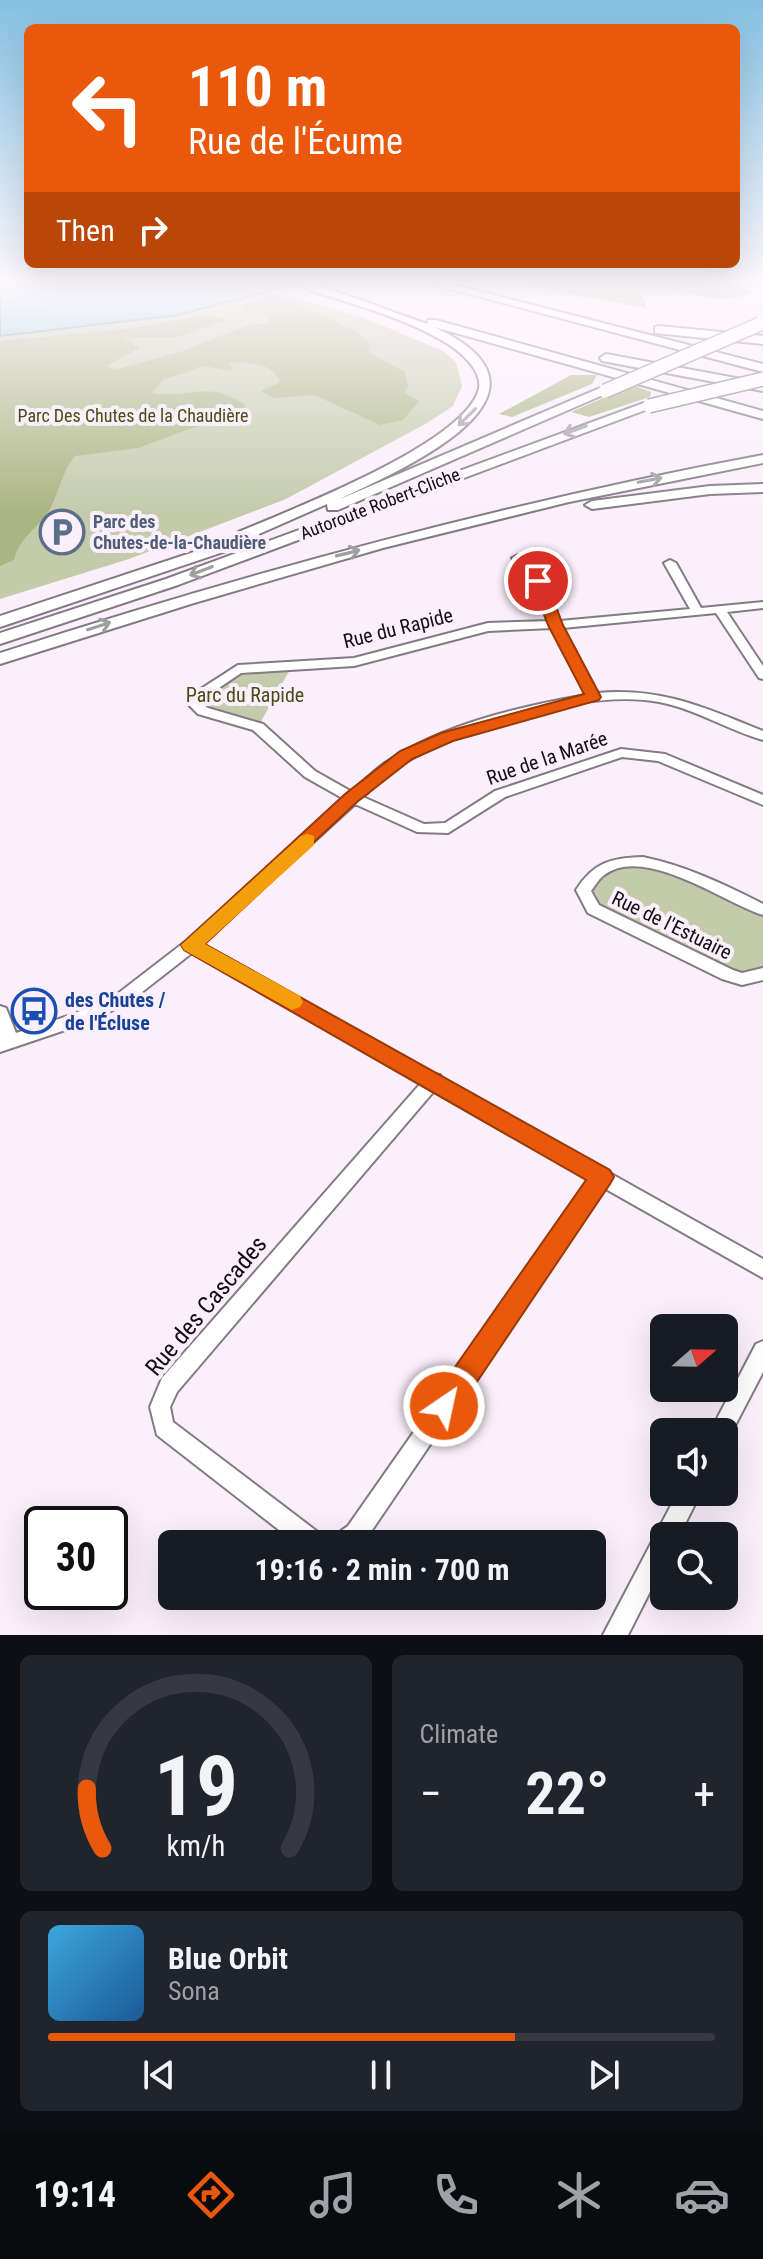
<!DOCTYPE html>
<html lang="en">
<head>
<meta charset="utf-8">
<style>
  body { margin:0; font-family:"Roboto Condensed",sans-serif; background:#20242c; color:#f1f3f6; height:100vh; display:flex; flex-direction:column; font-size:30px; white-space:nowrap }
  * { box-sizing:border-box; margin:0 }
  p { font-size:26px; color:#9ea1a6 }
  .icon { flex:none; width:44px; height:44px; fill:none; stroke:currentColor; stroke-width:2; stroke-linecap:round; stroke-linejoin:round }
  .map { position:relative; height:1635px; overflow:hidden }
  .panel { display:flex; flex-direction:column; gap:20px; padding:20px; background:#0d0f14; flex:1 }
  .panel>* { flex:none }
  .hud { position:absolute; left:24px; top:24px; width:716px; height:244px; border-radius:12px; box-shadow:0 8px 32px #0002; background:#ea580c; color:#fff; overflow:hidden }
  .needle { width:52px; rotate:70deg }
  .tools { position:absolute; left:650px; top:1314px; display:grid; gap:16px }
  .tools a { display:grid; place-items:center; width:88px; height:88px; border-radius:12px; background:#171b24; box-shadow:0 8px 32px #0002; font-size:40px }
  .speed { position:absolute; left:24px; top:1506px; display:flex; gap:16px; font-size:40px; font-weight:700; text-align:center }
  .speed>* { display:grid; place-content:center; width:104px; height:104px; border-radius:50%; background:#171b24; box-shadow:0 8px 32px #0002; line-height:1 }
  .speed .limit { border:4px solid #111; border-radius:12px; background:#fff; color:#111 }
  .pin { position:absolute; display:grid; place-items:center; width:68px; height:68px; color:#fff; margin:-34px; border:4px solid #fff; border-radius:50%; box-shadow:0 2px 8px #0007 }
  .me { position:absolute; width:88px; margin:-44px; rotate:34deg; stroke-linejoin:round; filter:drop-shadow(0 0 6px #0008) }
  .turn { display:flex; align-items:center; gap:28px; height:168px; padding:0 32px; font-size:36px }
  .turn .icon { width:104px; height:104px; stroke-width:2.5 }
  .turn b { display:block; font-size:56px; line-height:68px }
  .then { display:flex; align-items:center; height:76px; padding:0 32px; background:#0003; gap:16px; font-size:30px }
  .big { font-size:60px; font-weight:700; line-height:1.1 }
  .panel .widget { flex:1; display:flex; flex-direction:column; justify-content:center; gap:12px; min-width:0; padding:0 28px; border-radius:12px; background:#20242c }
  .panel .dial { align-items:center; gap:0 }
  .dial svg { height:208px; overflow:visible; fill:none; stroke:#363941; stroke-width:7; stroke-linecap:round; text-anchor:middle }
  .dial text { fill:#f1f3f6; stroke:none }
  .song { display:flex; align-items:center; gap:24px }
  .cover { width:96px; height:96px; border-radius:12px; background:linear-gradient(135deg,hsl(200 70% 55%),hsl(210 70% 35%)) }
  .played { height:8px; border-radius:4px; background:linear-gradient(90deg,#ea580c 70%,#363941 70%) }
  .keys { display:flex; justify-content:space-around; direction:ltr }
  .heat { display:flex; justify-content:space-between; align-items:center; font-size:44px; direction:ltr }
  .panel .tiles { flex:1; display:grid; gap:20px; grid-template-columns:1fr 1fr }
  .widget:last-child { grid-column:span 2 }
  .trip { position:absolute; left:158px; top:1530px; width:448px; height:80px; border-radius:12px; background:#171b24; box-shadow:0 8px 32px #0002; font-weight:700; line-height:80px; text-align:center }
  .tab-bar { display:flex; height:128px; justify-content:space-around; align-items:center; background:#090b0e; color:#9ea1a6 }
  .tab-bar .icon { width:56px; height:56px }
  .tab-bar .current { color:#ea580c }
  .tab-bar b { font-size:36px; color:#f1f3f6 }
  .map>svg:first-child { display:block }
  .green { fill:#c4cbab }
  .forest { fill:#abb583 }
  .water { fill:#8fd3d9; stroke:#69989d; stroke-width:2 }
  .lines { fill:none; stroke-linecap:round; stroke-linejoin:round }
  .minor-casing { stroke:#847a84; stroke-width:4 }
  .highway-casing { stroke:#847a84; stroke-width:4 }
  .minor { fill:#fff; fill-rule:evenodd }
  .highway { fill:#fff; fill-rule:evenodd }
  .highway-bridge-casing { stroke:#847a84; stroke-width:16; stroke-linecap:butt }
  .highway-bridge { stroke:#fff; stroke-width:13 }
  .oneway { stroke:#a09fa0 }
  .route { fill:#ea580c; stroke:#983908; stroke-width:2 }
  .slow { fill:#f59e0b }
  .labels { text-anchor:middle; stroke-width:8; stroke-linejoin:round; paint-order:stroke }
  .far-park-label { font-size:18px; fill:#454d14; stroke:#fbeffb }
  .far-street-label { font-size:18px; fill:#110e11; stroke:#fbeffb }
  .far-service-label { font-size:18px; font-weight:bold; fill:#4e5e75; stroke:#fbeffb; text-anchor:start }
  .street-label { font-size:20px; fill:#110e11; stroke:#fbeffb }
  .park-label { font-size:20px; fill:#454d14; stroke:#fbeffb }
  .transit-label { font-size:20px; font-weight:bold; fill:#164399; stroke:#fbeffb; text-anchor:start }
  .near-street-label { font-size:24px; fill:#110e11; stroke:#fbeffb }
</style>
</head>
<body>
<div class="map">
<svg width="763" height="1635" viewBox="0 0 763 1635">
  <rect width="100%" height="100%" fill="#fbeffb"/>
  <g class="green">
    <polygon points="0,283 244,283 362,317 443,351 456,362 462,386 453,406 427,423 286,499 129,559 0,599"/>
    <polygon points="292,666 258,727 203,711 198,694 228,673"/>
    <polygon points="643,861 763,910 763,974 742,979 593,909 589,879 609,868"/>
  </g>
  <g class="forest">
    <path d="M507 283H729L753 292C711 311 681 281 641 294L647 308Z"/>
    <path d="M274 296 353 329 370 344 368 352 405 372 408 386 404 393 419 401 403 420 380 425 314 395 274 398 261 391 280 382C273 364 252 362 232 363L228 364 234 368 231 371 204 366 163 380 152 393C190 399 208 379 245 405L244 409 138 448 75 456C60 474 59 496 47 514 34 531 19 539 14 560L0 566V341L127 329 210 314 226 320 179 337 124 338 139 348 107 366 115 370 183 351 251 324H269L268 316 245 311 242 304Z"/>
    <polygon points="571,375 597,375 592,384 512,417 499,414"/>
    <polygon points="633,385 651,392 650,397 589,417 571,412"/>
  </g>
  <polygon class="water" points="0,283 299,283 178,315 0,336"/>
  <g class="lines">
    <g class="minor-casing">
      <g id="minor">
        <path d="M518 555 522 556 544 581 560 621 690 609 664 563 670 560 676 563 701 608 763 602V608L727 612 763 666V679L759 678 716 613 563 628 597 693C661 687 706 708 763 731V740C728 730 696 709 659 702 586 688 458 729 396 768 384 776 374 787 363 797L424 824 445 823 495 791 621 749 665 754 763 795V805L658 761 622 757 505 797 448 833 417 832 355 804 202 944 433 1074 440 1075 442 1079 763 1259V1278L604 1188 364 1542 361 1544H331L334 1536 348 1526 590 1180 434 1091 177 1392 170 1407 173 1422 323 1536 326 1544H297L157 1435 150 1407 162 1378 421 1083 192 953 128 1003 83 1024 0 1052V1006L6 1008 16 1033 71 1015 116 995 186 941 344 799 305 777 253 730 198 714 189 705 190 696 238 665 354 658 488 623 549 621 533 582 512 558ZM552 628 586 695C518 707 443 724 385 763 373 771 363 782 352 792L315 771 263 724 208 708 201 703V700L241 673 354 666 488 631Z"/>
        <path d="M643 857C686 866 724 884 763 904V915C724 903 643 843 603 876 598 880 595 886 591 891L599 905 733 970 742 973 763 968V980L742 985 722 979 588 913 576 890C594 862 611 858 643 857Z"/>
        <polygon points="763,1341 763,1372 728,1439 724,1441 724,1432 710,1432 756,1344"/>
        <polygon points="678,1492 701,1492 679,1536 664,1536 664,1564 628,1635 603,1635"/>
      </g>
    </g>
    <g class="highway-casing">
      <g id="highway">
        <path d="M296 283H313L427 324 428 320H436L763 411V419L434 327C578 393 405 468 340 499L600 388 612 391 338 510H328L327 504 259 534V540L0 627V616L233 539 234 534C287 511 458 447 478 392 485 373 462 353 448 344 418 325 380 312 347 302 331 296 310 293 296 283Z"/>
        <polygon points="428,283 447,283 763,364 763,372"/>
        <polygon points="659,326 763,336 763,344 655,333 655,327"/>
        <polygon points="606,354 763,383 763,391 602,361 600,358"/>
        <polygon points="644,403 656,406 178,585 0,644 0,633 166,579"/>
        <path d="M763 455V463L569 502 383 548 194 603 0 664V653C251 572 504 503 763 455Z"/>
        <polygon points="763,484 763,492 710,494 592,509 585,505 592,501 710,486"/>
      </g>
    </g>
    <use href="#minor" class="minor"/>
    <use href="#highway" class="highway"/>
    <g class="highway-bridge-casing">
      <g id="highway-bridge">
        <polyline points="605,391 760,324"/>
        <polyline points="649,406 763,379"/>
      </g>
    </g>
    <use href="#highway-bridge" class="highway-bridge"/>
  </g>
  <defs><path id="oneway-shaft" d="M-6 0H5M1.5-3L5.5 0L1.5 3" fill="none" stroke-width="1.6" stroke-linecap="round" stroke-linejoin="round" transform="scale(2)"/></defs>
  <g class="oneway">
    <use href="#oneway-shaft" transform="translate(467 417) rotate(135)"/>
    <use href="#oneway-shaft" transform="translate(575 430) rotate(160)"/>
    <use href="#oneway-shaft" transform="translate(650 480) rotate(-11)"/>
    <use href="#oneway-shaft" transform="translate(348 553) rotate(-14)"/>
    <use href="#oneway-shaft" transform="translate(201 571) rotate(159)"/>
    <use href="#oneway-shaft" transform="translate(99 626) rotate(-18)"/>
  </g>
  <linearGradient id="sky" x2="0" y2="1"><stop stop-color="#84c0e2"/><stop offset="0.55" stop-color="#fdf8fd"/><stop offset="1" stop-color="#fdf8fd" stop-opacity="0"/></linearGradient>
  <rect width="763" height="512" fill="url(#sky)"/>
  <polygon class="route" points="538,577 546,581 563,625 601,697 599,700 453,741 412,759 357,802 205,944 610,1170 614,1177 610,1184 454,1416 444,1420 434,1416 431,1406 434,1397 586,1180 184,950 181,945 345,794 400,751 441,733 584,694 548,625 531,581"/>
  <polygon class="slow" points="307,834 314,836 314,845 205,944 300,996 303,1002 300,1007 292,1010 184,950 181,945 301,836"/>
  <defs>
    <g id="parking-ring" transform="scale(2.3)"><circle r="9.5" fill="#fbeffb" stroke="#5c6f8a" stroke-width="1.5"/><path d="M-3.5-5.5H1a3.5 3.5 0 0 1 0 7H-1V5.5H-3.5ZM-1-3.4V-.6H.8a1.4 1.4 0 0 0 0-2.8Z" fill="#5c6f8a"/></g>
    <g id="bus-ring" transform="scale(2.3)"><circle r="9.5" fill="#fbeffb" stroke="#1a4fb4" stroke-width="1.5"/><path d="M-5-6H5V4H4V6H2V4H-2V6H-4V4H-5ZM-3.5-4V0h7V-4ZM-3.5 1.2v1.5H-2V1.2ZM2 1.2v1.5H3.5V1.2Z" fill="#1a4fb4"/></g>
  </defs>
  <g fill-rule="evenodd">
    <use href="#parking-ring" x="62" y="532"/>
    <use href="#bus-ring" x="34" y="1011"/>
  </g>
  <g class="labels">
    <g class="far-park-label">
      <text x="133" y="422">Parc Des Chutes de la Chaudière</text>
    </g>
    <g class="far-street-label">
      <text transform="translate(380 504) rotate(-21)" y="6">Autoroute Robert-Cliche</text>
    </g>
    <g class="far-service-label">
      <text x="93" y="528">Parc des<tspan x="93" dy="21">Chutes-de-la-Chaudière</tspan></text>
    </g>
    <g class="street-label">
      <text transform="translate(398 628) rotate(-14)" y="7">Rue du Rapide</text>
      <text transform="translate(547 758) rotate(-19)" y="7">Rue de la Marée</text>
      <text transform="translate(672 925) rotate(26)" y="7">Rue de l'Estuaire</text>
    </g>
    <g class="park-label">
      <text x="245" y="702">Parc du Rapide</text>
    </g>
    <g class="transit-label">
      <text x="65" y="1007">des Chutes /<tspan x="65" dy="23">de l'Écluse</tspan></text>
    </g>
    <g class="near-street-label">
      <text transform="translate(206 1306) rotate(-50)" y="8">Rue des Cascades</text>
    </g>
  </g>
</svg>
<div class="tools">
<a><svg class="needle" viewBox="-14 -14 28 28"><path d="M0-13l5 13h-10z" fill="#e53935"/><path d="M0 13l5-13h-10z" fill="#9ea1a6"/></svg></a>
<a><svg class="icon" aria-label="sound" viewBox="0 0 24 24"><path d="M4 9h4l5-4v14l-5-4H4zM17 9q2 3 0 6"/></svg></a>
<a><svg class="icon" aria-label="search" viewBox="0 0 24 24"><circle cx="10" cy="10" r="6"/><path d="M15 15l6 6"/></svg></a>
</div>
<div class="speed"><div class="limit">30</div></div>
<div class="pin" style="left:538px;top:581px;background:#d93025"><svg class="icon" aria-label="arrive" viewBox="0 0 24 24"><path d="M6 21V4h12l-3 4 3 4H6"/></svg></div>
<svg class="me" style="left:444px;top:1406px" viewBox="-20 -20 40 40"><circle r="17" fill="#ea580c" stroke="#fff" stroke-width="3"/><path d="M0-11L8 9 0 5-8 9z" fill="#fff"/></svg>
<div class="trip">19:16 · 2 min · 700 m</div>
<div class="hud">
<div class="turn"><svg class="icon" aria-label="left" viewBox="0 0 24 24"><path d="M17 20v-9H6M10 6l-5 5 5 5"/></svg><div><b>110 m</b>Rue de l'Écume</div></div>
<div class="then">Then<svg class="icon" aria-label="right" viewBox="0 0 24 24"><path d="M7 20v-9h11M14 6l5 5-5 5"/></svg></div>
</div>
</div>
<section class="panel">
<div class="tiles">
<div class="widget dial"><svg viewBox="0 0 100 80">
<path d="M14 69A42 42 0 1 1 86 69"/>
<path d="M14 69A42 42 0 0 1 8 46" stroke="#ea580c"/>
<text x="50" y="56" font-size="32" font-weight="700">19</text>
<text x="50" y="72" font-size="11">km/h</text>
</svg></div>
<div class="widget"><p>Climate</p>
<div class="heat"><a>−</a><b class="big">22°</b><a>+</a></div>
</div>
<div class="widget">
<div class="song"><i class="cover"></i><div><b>Blue Orbit</b><p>Sona</p></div></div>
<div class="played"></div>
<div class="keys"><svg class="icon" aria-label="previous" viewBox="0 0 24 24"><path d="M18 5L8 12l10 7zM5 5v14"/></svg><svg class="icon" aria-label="pause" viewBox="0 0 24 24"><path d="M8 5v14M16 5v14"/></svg><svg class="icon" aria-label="next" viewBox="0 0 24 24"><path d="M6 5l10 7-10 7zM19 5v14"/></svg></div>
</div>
</div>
</section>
<nav class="tab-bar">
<b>19:14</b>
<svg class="icon current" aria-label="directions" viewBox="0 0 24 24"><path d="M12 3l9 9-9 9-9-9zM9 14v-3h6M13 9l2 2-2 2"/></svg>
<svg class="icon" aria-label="music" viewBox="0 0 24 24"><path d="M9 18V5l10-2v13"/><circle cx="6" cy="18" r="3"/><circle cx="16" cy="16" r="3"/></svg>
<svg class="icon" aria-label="phone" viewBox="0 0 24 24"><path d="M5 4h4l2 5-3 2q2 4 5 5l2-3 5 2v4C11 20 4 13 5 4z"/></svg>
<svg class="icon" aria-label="climate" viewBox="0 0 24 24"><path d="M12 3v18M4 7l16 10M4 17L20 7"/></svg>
<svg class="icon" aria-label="car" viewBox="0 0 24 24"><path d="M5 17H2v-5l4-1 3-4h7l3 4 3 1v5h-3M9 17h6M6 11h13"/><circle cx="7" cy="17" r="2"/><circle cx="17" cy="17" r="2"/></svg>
</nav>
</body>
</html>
